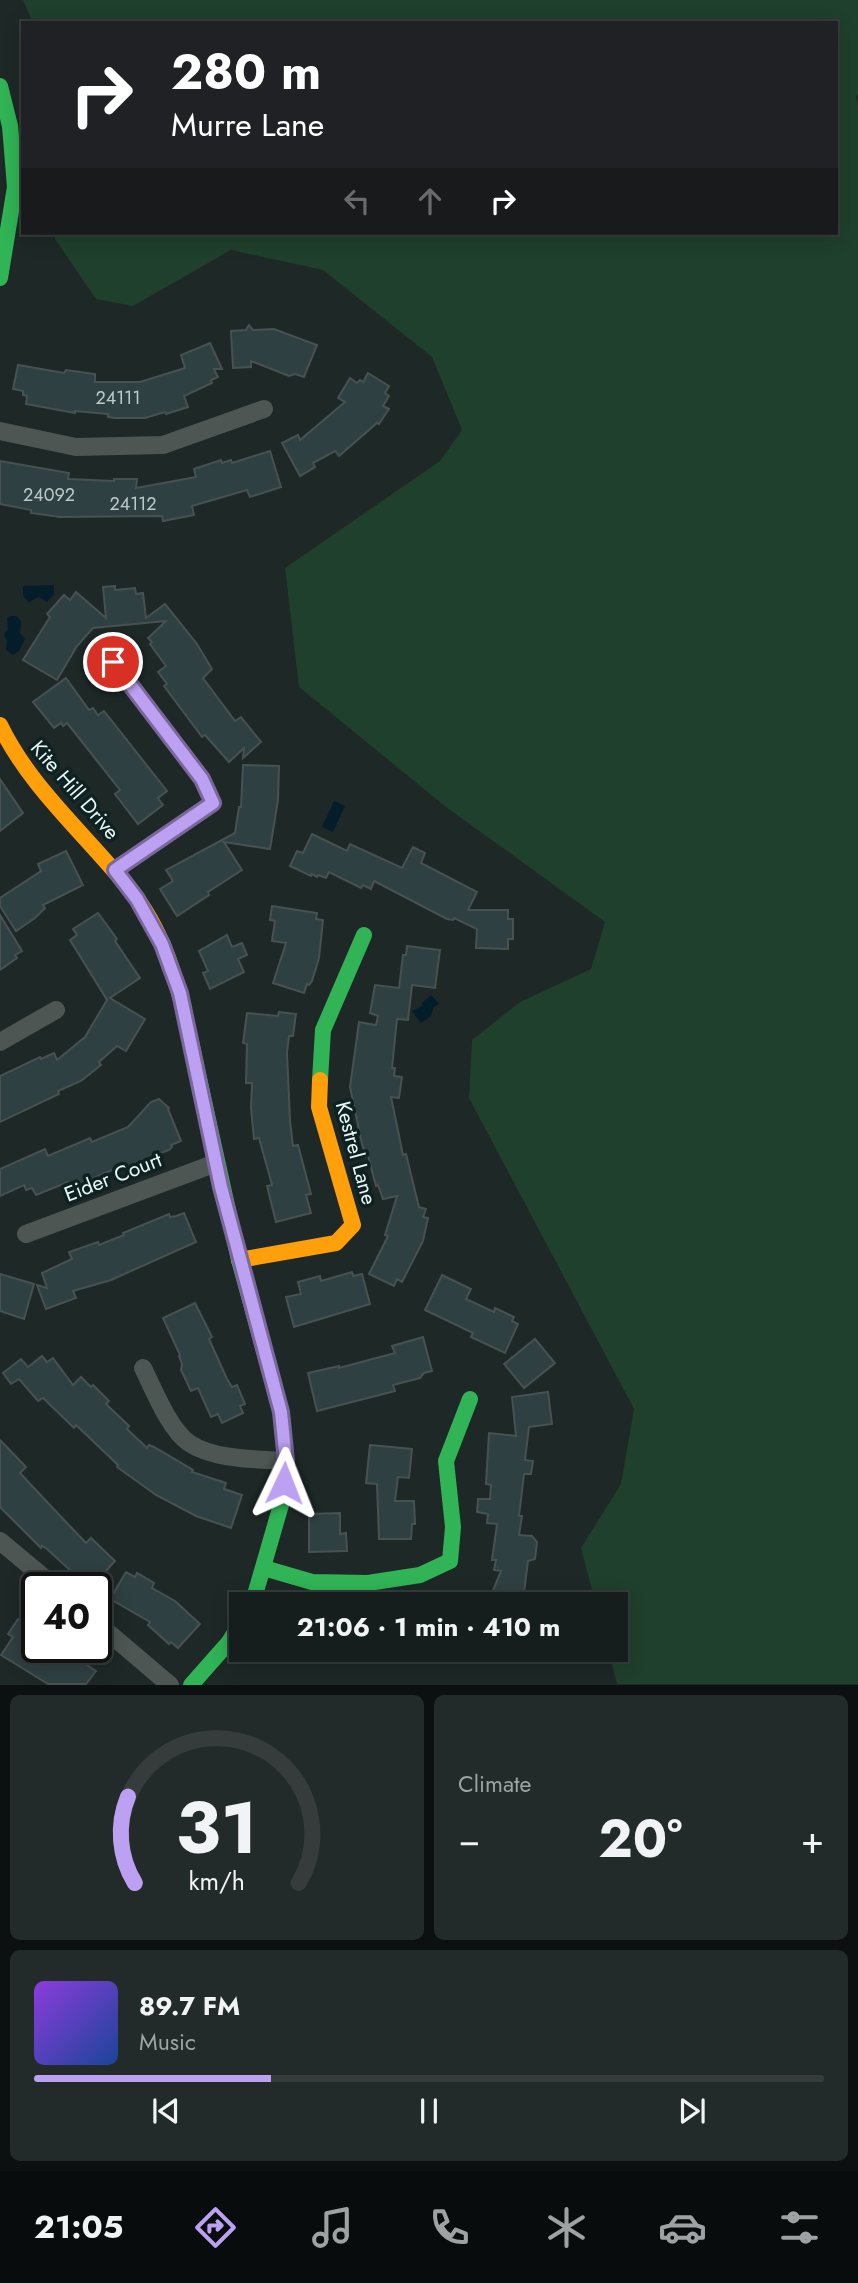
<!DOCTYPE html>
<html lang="en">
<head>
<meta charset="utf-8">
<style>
  body { margin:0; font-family:Jost,sans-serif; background:#232b2a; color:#f1f3f6; height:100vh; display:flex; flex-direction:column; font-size:26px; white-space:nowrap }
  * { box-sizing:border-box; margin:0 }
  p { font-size:23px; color:#9ea2a4 }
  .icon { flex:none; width:38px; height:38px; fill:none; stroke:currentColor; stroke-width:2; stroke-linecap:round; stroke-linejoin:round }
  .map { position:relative; height:1685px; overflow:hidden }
  .sheet { display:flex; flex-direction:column; gap:10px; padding:10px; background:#0c1010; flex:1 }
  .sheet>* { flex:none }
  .top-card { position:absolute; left:21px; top:21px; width:817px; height:214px; border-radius:0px; box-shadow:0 4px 18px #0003,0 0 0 2px #353c3b; background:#202124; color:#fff; overflow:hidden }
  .speed { position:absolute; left:21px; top:1572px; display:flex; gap:14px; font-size:35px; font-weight:700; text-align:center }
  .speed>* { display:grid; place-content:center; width:91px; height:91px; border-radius:50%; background:#161e1d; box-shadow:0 4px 18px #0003,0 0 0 2px #353c3b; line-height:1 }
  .speed .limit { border:4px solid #111; border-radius:10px; background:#fff; color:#111 }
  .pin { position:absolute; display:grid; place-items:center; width:60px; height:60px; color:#fff; margin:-30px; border:4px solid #fff; border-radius:50%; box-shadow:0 2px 7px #0007 }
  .me { position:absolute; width:77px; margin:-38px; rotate:2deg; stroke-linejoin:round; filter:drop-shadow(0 0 5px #0008) }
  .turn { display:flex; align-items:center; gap:24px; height:147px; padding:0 35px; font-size:32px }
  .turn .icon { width:91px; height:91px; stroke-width:2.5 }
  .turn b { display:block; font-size:49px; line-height:60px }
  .lanes { display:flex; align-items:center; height:66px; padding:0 35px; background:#0003; justify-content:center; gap:35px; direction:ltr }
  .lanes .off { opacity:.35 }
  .big { font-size:52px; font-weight:700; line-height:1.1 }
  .sheet .widget { flex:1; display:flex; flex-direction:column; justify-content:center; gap:10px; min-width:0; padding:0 24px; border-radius:10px; background:#232b2a }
  .sheet .dial { align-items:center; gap:0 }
  .dial svg { height:182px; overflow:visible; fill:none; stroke:#353c3b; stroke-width:7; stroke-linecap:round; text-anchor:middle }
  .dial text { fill:#f1f3f6; stroke:none }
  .song { display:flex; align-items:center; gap:21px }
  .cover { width:84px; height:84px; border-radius:10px; background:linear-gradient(135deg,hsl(270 70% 55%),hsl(220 70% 35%)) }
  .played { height:7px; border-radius:4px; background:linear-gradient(90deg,#bca0f2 30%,#353c3b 30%) }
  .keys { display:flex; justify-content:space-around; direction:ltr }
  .heat { display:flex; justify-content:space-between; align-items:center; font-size:38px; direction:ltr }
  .sheet .tiles { flex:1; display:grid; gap:10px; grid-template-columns:1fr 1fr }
  .widget:last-child { grid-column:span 2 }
  .trip { position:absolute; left:229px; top:1592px; width:399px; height:70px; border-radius:0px; background:#161e1d; box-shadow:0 4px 18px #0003,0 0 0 2px #353c3b; font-weight:700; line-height:70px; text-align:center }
  .tab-bar { display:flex; height:112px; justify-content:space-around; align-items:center; background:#090c0c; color:#9ea2a4 }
  .tab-bar .icon { width:49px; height:49px }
  .tab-bar .current { color:#bca0f2 }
  .tab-bar b { font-size:32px; color:#f1f3f6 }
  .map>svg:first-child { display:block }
  .green { fill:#1f402c }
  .water { fill:#031d2b }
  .building { fill:#2f4042; stroke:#485152; stroke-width:2 }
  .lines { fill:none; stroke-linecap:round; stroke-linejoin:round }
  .street { stroke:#4d5653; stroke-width:18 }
  .fast { stroke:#30b455; stroke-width:16 }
  .slow { stroke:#ff9f0a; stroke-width:16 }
  .route-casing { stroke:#7a689d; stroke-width:18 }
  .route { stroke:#bca0f2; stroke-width:12 }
  .labels { text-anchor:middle; stroke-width:7; stroke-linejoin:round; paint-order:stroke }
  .number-label { font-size:18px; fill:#bcc9c9 }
  .street-label { font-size:21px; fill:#ebf7f6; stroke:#0f2222 }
</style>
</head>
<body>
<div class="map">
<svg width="858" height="1685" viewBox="0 0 858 1685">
  <rect width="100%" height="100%" fill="#1d2827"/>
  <polygon class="green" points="23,0 858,0 858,95 856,96 858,105 858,1684 617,1684 608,1650 616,1650 616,1605 596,1605 581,1548 621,1484 634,1409 469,1098 472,1040 520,1002 591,969 605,922 446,807 299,687 285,568 440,461 462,430 432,357 323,270 231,250 133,306 96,299 55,239 55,233 836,233 836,23 33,23"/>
  <g class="water">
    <polygon points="54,585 54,594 47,602 39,597 29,602 23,596 23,586"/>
    <polygon points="10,616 16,616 21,621 20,633 25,639 19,651 13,655 6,650 7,641 4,635 8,629 7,618"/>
    <polygon points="334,801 345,806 333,832 322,827"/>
    <polygon points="431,995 439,1004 434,1007 431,1016 421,1023 412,1011 422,1006 422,1003"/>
  </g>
  <g class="building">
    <polygon points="249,325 253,330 274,329 317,345 304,377 295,374 289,376 251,361 251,367 233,368 231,331 246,330"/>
    <polygon points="210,343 222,369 214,369 218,377 211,380 212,383 184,396 188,407 166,414 165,412 145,418 114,418 108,417 108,414 75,411 75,413 26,404 27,396 23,395 23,391 13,389 18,365 64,373 66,370 95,374 95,382 140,382 185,368 181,355"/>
    <polygon points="368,373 389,386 385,393 389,396 383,406 389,409 379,424 377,423 339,456 335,451 313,463 315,467 300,476 282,443 298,435 300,440 345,402 338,398 350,378 357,383 360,380 363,382"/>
    <polygon points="270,451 281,487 250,497 247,490 192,506 194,515 163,521 162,516 60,517 31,513 31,510 0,504 0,461 69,473 68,479 114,481 114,479 137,479 136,488 196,477 194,469 221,460 222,463 231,460 232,463"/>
    <polygon points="115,586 115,590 135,588 136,594 143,593 146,618 165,604 197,644 212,669 203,678 235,721 241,717 261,742 243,758 244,748 229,762 205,735 202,737 164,686 167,684 158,672 166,666 150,644 152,642 148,638 166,621 93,628 77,646 57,680 23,660 50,617 47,614 64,595 70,600 76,592 106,618 103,587"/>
    <polygon points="66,678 89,710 93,708 98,715 104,711 167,791 158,798 163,805 138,824 115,794 120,790 67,723 63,726 61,723 54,728 33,702"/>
    <polygon points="243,765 279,766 278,800 270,849 224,842 242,870 208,892 209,895 177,916 160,889 173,881 166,870 235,833 239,807 241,807"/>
    <polygon points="0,779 23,813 0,831"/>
    <polygon points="312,834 347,851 350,844 402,868 413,847 425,853 421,863 477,892 468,910 508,910 508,919 513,919 513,939 508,939 508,949 476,948 477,929 454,918 453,920 447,919 374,881 371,889 363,885 361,888 329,872 326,878 318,875 317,877 312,874 311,876 290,866 297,851 303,853"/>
    <polygon points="66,851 83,885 43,905 45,908 35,918 16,931 0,906 0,898 41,871 38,864"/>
    <polygon points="272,906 317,913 316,919 323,920 319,958 312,981 309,985 307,984 304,993 273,983 286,943 272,941 275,921 270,920"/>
    <polygon points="98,913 117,939 115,941 140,978 110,998 145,1019 126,1051 117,1046 99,1062 101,1065 81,1081 58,1091 59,1094 0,1122 0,1076 40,1057 41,1059 54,1053 57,1060 85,1037 107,1000 70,940 77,935 73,929"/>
    <polygon points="0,915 22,951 15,955 17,958 0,970"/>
    <polygon points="227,935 232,947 242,943 247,955 238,959 244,972 210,989 203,973 208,971 199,951"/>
    <polygon points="407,946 440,950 435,988 412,985 408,1020 397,1019 392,1068 395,1068 394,1076 402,1077 399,1098 391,1097 403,1155 406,1154 419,1207 426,1209 423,1217 428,1218 423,1241 402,1282 397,1279 394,1286 369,1274 388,1236 385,1235 397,1196 383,1199 378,1185 376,1186 368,1156 366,1157 362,1144 350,1087 359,1022 376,1025 378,1016 370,1013 375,985 399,988 403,955 406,955"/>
    <polygon points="279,1012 296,1014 293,1036 289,1036 287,1053 290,1121 293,1146 298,1145 311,1194 306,1195 311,1213 276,1222 267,1186 272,1185 259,1138 254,1139 251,1108 252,1083 246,1083 247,1044 243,1043 247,1013 278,1016"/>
    <polygon points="159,1099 169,1108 168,1109 181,1141 171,1145 172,1147 169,1150 117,1170 117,1168 70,1188 68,1182 36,1195 32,1188 26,1190 24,1185 0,1196 0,1169 45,1149 48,1156 90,1138 92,1142 128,1127 151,1102"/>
    <polygon points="184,1213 196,1242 111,1280 73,1291 76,1298 46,1309 37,1285 47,1288 42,1273 72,1259 69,1252 98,1242 99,1245 124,1235 123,1233 169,1214 170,1217 176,1216"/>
    <polygon points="352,1272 353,1276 362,1274 370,1304 294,1327 286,1297 301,1294 298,1282 320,1276 321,1281"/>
    <polygon points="0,1274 34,1284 24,1319 0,1311"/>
    <polygon points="442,1275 471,1289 466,1299 494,1312 495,1308 514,1317 512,1321 518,1324 505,1353 471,1337 473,1333 425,1310"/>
    <polygon points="195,1303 212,1337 209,1339 227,1379 232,1387 237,1385 245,1404 240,1406 243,1413 222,1423 218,1414 211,1417 198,1388 191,1391 181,1370 182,1364 179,1356 180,1355 163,1318"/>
    <polygon points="423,1337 432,1371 424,1373 420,1378 393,1385 395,1391 317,1411 308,1373 339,1366 339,1368 395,1353 392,1346"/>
    <polygon points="535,1339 555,1363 524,1388 504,1364"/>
    <polygon points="42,1356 47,1362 53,1358 73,1385 81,1377 91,1387 93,1385 109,1401 106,1404 129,1426 127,1429 147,1448 149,1445 154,1447 193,1470 192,1472 226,1483 224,1489 242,1495 231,1528 196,1516 156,1495 117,1467 118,1465 76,1425 74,1428 43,1398 38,1401 19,1379 11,1384 3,1373 21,1359 28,1367"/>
    <polygon points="548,1392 552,1424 529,1427 525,1460 533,1461 531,1474 524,1474 519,1516 522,1516 519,1535 532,1536 537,1542 535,1559 528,1561 524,1593 531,1596 527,1605 487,1605 501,1571 494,1570 496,1560 492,1560 497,1524 487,1523 488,1514 477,1512 478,1499 490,1499 491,1485 486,1484 489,1433 516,1436 512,1397"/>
    <polygon points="0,1440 26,1467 20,1473 48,1503 86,1543 91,1538 115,1561 95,1583 90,1578 85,1584 47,1549 42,1546 41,1548 0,1507"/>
    <polygon points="370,1445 412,1449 409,1478 398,1477 395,1501 414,1501 415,1524 412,1524 411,1539 379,1539 377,1484 366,1483"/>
    <polygon points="340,1513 340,1534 346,1533 347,1551 309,1552 309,1514"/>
    <polygon points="126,1572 135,1577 137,1573 154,1583 152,1588 175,1601 200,1624 178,1648 171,1642 169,1644 148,1625 150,1622 110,1599"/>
    <polygon points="18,1619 37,1631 37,1647 48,1647 66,1660 70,1654 96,1671 86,1684 48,1684 1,1655 13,1637 8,1634"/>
  </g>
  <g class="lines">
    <g class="street">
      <polyline points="0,431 76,447 163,445 264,409"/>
      <polyline points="0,1042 56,1010"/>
      <polyline points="26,1234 216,1163"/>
      <path d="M143 1368C154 1390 169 1429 189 1443 214 1460 257 1459 286 1461"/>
      <polyline points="0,1541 55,1587"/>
      <polyline points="96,1622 170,1685"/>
    </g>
    <g class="fast">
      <polyline points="0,86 10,126 15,187 0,278"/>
      <polyline points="113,662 202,779 213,803 115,870"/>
      <polyline points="194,1056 239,1260 281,1412 286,1461 281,1505 252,1605"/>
      <polyline points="320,1080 323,1030 364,935"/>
      <polyline points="264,1568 312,1582 368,1583 420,1575 450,1561 453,1527 446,1461 470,1399"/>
      <polyline points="191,1685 229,1642 242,1621"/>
    </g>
    <g class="slow">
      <path d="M0 725C31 790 91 839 135 896 170 942 182 1001 194 1056"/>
      <polyline points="239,1260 336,1243 353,1225 319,1107 320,1080"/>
    </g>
  </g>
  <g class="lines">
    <g class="route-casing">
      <polyline id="route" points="113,662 202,779 213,803 115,870 137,899 162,944 180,993 221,1187 281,1412 286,1461 284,1483"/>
    </g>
    <use href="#route" class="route"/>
  </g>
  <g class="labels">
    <g class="number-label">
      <text x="118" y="404">24111</text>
      <text x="49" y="501">24092</text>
      <text x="133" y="510">24112</text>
    </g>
    <g class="street-label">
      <text transform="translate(75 790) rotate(49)" y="7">Kite Hill Drive</text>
      <text transform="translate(356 1153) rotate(75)" y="7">Kestrel Lane</text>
      <text transform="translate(113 1177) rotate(-21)" y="7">Eider Court</text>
    </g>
  </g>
</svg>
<div class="speed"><div class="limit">40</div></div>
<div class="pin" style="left:113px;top:662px;background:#d93025"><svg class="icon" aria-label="arrive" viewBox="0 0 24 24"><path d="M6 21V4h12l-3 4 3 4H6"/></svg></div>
<svg class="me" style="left:284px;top:1483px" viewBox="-20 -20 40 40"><path d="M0-17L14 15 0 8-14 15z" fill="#bca0f2" stroke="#fff" stroke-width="4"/></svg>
<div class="trip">21:06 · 1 min · 410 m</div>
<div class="top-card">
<div class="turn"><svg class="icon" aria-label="right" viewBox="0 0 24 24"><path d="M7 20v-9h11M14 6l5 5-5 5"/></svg><div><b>280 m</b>Murre Lane</div></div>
<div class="lanes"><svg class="icon off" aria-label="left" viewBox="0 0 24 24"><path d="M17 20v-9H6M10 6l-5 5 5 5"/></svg><svg class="icon off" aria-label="ahead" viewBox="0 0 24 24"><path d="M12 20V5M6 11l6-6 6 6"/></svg><svg class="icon" aria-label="right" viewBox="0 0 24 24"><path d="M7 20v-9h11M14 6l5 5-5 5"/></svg></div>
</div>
</div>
<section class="sheet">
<div class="tiles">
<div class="widget dial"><svg viewBox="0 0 100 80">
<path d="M14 69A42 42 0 1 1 86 69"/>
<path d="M14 69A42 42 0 0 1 11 31" stroke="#bca0f2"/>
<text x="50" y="56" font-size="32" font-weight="700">31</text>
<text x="50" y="72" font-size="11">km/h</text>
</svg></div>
<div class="widget"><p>Climate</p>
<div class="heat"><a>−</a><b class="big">20°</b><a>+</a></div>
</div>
<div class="widget">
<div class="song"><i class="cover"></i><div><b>89.7 FM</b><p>Music</p></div></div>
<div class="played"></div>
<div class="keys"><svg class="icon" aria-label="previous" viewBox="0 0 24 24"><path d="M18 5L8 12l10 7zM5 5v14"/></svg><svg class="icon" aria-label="pause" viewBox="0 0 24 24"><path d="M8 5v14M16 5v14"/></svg><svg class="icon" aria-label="next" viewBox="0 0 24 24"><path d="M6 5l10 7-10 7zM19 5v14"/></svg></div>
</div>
</div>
</section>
<nav class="tab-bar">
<b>21:05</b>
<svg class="icon current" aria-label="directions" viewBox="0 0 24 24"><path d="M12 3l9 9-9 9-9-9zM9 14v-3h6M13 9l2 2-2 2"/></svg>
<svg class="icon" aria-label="music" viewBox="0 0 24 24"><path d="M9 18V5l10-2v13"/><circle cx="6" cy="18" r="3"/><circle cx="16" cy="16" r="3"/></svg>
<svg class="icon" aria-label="phone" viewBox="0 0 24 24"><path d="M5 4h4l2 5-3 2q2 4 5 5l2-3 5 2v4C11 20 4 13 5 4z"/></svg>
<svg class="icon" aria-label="climate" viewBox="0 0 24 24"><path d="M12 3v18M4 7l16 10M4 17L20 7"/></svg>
<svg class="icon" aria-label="car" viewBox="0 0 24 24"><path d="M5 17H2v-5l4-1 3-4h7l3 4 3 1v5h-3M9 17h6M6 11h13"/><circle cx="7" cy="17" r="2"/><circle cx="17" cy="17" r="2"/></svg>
<svg class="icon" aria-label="filters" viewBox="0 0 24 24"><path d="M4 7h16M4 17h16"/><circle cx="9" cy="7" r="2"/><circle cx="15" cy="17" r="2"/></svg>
</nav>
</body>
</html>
